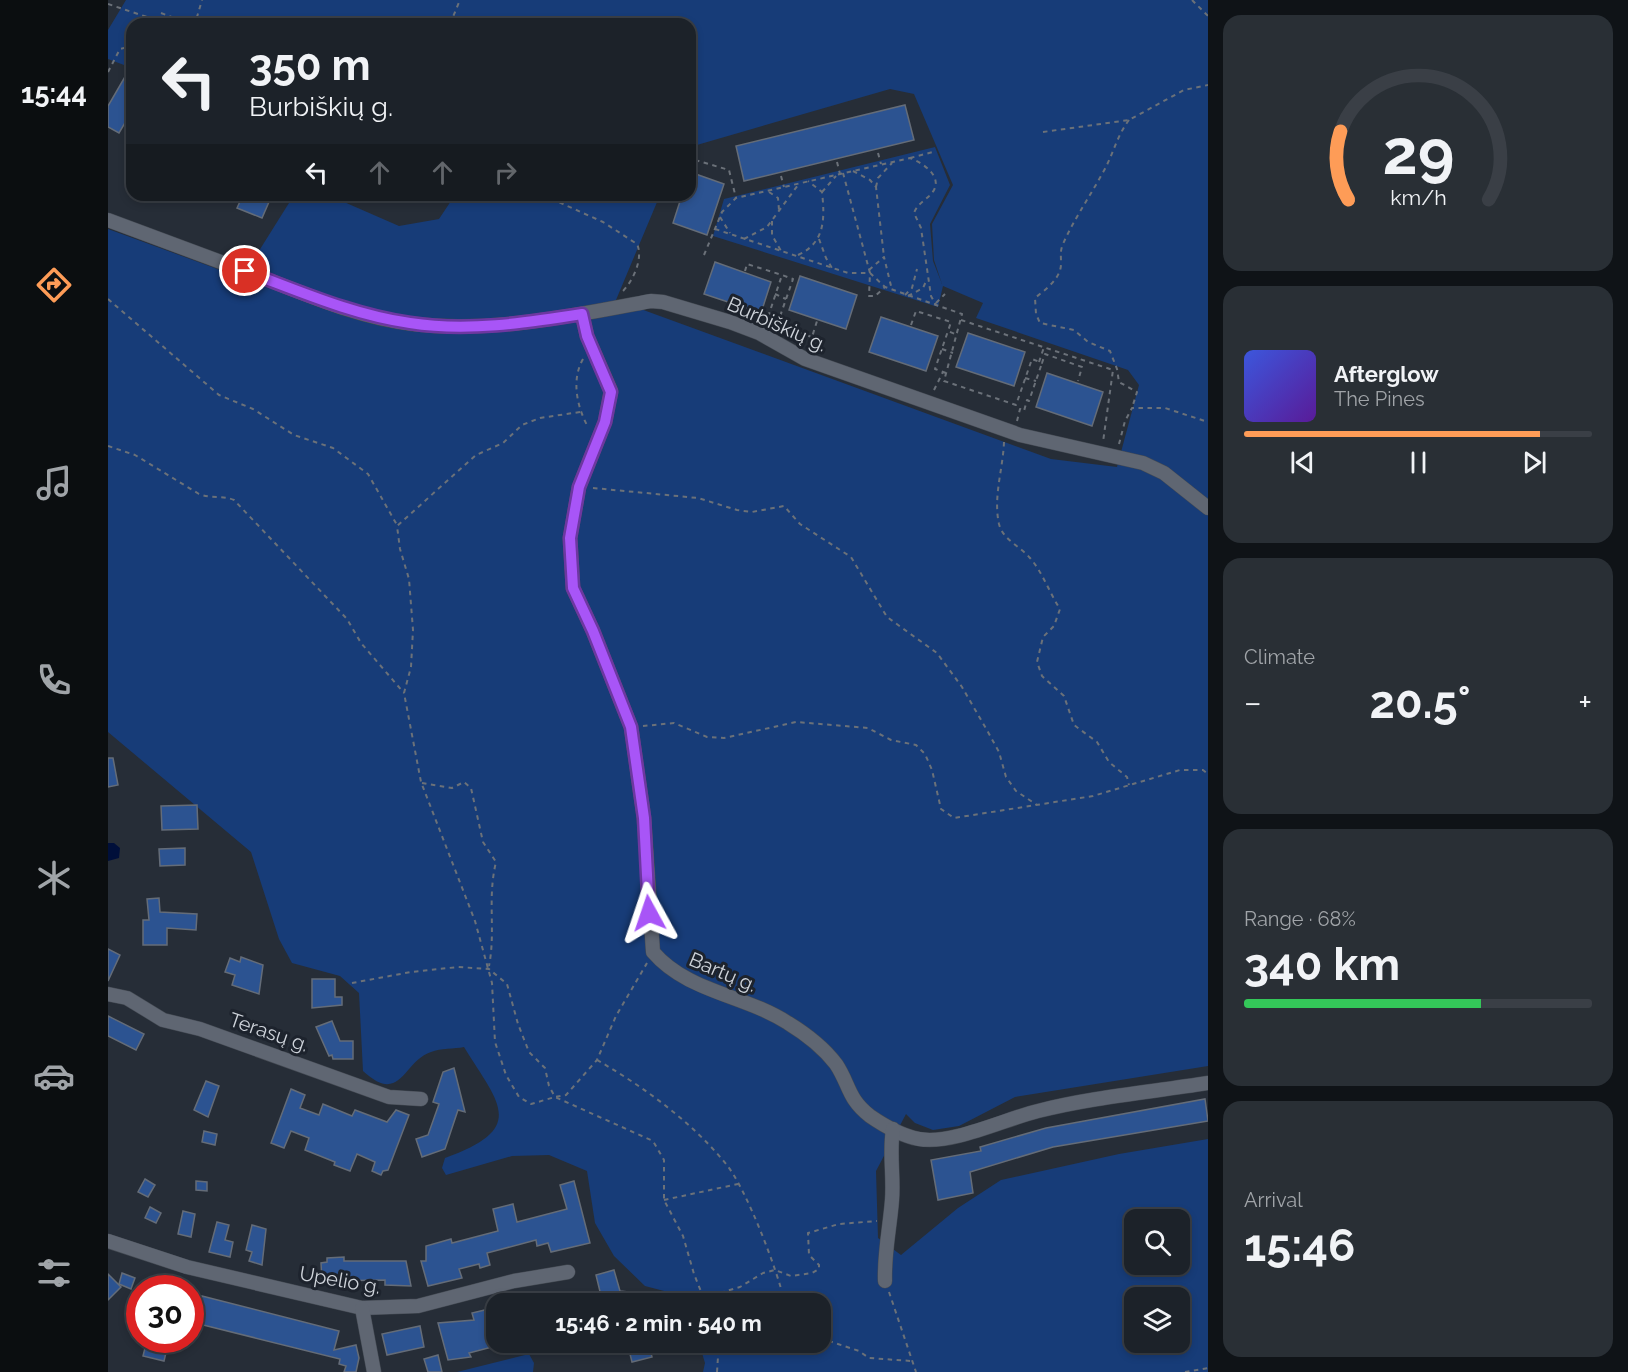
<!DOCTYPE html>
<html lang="en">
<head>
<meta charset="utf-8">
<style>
  body { margin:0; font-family:Raleway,sans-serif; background:#292f35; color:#f1f3f6; height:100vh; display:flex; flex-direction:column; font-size:22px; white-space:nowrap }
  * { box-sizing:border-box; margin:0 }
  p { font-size:20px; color:#a0a4a8 }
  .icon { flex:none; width:33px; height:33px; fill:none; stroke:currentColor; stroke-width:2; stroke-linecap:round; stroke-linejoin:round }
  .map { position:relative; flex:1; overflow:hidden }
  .sheet { display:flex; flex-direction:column; gap:15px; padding:15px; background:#0f1317; width:420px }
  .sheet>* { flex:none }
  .banner { position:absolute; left:18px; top:18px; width:570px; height:183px; border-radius:18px; box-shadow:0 3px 9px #0003,0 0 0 2px #3a3f46; background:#1c2229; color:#f1f3f6; overflow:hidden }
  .buttons { position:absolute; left:1016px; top:1209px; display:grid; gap:12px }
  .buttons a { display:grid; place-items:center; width:66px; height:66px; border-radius:12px; background:#1c2229; box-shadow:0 3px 9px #0003,0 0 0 2px #3a3f46; font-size:30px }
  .speed { position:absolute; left:18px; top:1275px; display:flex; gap:12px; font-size:30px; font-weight:700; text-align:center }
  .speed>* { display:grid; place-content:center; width:78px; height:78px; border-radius:50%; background:#1c2229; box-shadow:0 3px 9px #0003,0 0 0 2px #3a3f46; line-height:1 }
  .speed .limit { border:9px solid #d22; background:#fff; color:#111 }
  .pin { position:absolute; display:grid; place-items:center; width:51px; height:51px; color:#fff; margin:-26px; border:3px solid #fff; border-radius:50%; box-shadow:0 2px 6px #0007 }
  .me { position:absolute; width:66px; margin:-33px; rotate:355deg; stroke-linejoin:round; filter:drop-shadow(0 0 4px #0008) }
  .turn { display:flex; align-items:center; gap:21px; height:126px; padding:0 24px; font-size:27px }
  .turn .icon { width:78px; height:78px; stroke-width:2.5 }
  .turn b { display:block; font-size:42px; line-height:51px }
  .lanes { display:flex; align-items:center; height:57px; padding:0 24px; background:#0003; justify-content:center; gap:30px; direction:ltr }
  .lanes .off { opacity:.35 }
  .big { font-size:45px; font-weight:700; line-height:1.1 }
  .sheet .tile { flex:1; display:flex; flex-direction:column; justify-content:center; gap:9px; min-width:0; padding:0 21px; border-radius:18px; background:#292f35 }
  .sheet .dial { align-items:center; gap:0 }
  .dial svg { height:156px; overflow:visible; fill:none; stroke:#3a3f46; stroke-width:7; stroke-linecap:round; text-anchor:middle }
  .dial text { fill:#f1f3f6; stroke:none }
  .song { display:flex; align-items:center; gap:18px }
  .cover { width:72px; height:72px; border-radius:9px; background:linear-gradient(135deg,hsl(230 70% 55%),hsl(270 70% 35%)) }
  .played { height:6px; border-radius:3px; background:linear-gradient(90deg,#fe9c57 85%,#3a3f46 85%) }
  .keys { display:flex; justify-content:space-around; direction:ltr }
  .heat { display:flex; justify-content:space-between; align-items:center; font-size:33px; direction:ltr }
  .charge { height:9px; border-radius:4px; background:linear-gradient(90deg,#34c759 68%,#3a3f46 0) }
  .trip { position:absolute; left:378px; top:1293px; width:345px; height:60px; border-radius:18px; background:#1c2229; box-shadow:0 3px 9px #0003,0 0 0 2px #3a3f46; font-weight:700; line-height:60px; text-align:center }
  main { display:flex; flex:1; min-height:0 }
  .tab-bar { display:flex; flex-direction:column; width:108px; justify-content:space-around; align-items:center; background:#0b0e10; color:#a0a4a8 }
  .tab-bar .icon { width:42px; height:42px }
  .tab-bar .active { color:#fe9c57 }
  .tab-bar b { font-size:27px; color:#f1f3f6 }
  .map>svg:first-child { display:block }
  .green { fill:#173c78; fill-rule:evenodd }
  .water { fill:#000f3a }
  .building { fill:#2c5391; stroke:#646c78; stroke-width:1.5 }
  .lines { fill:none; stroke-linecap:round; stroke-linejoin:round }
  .minor-casing { stroke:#444a53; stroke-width:15 }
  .path { stroke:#6b7179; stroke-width:2; stroke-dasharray:4.5 4.5; stroke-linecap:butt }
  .minor { stroke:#5f6672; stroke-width:14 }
  .route-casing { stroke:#6d37a1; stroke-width:15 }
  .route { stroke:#a855f7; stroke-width:10 }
  .labels { text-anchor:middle; stroke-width:6; stroke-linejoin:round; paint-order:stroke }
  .street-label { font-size:20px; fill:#ced3da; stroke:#1d232d }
</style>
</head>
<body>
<main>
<nav class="tab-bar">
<b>15:44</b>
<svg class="icon active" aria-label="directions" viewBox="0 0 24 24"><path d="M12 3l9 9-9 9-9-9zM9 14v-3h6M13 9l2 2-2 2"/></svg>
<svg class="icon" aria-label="music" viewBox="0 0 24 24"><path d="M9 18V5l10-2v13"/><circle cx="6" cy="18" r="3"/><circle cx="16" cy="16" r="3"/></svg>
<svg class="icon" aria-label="phone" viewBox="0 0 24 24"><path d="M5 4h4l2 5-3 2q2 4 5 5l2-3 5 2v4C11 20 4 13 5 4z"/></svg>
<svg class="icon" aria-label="climate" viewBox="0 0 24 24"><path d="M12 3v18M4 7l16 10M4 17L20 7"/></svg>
<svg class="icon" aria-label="car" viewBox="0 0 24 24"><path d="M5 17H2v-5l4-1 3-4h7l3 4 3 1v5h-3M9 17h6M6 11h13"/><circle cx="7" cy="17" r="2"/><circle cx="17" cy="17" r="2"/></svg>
<svg class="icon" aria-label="filters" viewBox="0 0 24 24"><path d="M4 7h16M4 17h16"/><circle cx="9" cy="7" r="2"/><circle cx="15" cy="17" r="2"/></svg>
</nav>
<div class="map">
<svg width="1100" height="1372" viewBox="0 0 1100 1372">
  <rect width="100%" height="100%" fill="#262d37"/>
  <g class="green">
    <path d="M18 0H1100V1066L907 1097 851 1126 825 1130 807 1123 798 1114 768 1171 770 1238 793 1255 850 1208 893 1180 1011 1154 1100 1139V1372H595L597 1363 591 1343 712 1342V1304L581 1303 579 1297 537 1286 506 1256 487 1223 479 1171 441 1155 404 1156 338 1175 334 1168 337 1158C420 1128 391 1104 356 1047 346 1049 333 1048 323 1052 295 1061 293 1106 255 1071L251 993 232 976 184 963 171 939 143 852 0 732V229L134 278 186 195H220L291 226 331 219 347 195H552L508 300 943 459 1009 467 1031 385 1020 370 868 318 875 303 835 286 830 307 605 236 616 199 827 147 842 185 822 224 825 261 834 284 826 260 824 224 845 185 806 94 782 89 582 147V24H24V68L0 59V30ZM1026 1220H1071V1264H1026ZM1026 1298H1071V1342H1026Z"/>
    <polygon points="421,1354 426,1363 425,1372 349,1372"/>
  </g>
  <polygon class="water" points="0,843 6,843 12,848 11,858 0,861"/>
  <g class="building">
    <polygon points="18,75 24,78 24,111 11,133 0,127 0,106"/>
    <polygon points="797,105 806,140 636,181 628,146"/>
    <polygon points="582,172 616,184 599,235 565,223 574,195 582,195"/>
    <polygon points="135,195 164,195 154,218 129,208"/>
    <polygon points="607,262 663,282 653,313 596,294"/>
    <polygon points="692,276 749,295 738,329 681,310"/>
    <polygon points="773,317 830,336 818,371 761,352"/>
    <polygon points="860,333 917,352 906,386 848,367"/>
    <polygon points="939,373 995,392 984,426 928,407"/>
    <polygon points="0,758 5,758 10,785 0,787"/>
    <polygon points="89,805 90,829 54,830 53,806"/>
    <polygon points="77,848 77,865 52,866 51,849"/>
    <polygon points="51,898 52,912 89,914 88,930 59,928 59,945 35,945 35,920 41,920 39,899"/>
    <polygon points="0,949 12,955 0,981"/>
    <polygon points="133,957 155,965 151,994 124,985 127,975 117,972 122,958 132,962"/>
    <polygon points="204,979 227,979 227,997 234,997 234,1005 204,1008"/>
    <polygon points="0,1016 36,1034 28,1050 0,1036"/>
    <polygon points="224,1021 232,1041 245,1041 245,1059 225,1059 224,1055 221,1056 208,1027"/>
    <polygon points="346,1068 357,1112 350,1110 337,1149 314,1157 308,1139 320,1135 331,1104 325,1102 335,1072"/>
    <polygon points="98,1081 111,1086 100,1117 86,1110"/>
    <polygon points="183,1089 197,1095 192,1108 211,1115 215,1104 244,1116 247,1110 279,1122 288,1110 301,1115 280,1170 275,1171 273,1175 264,1171 267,1162 249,1154 242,1171 226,1165 227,1162 197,1150 201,1138 183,1131 176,1148 163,1143"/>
    <polygon points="1097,1099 1100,1121 945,1147 862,1172 865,1193 830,1200 823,1160 873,1151 872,1147 938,1128"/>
    <polygon points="96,1131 109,1134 107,1145 94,1142"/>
    <polygon points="37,1179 47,1185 40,1197 30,1192"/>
    <polygon points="88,1181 99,1182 99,1191 88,1190"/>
    <polygon points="466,1181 482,1243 443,1252 440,1243 429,1246 428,1240 379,1253 382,1265 372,1268 371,1264 351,1269 354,1278 320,1286 313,1261 318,1261 318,1246 343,1239 344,1243 390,1231 385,1209 405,1204 409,1222 459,1209 452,1185"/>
    <polygon points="42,1207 53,1213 48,1223 37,1218"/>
    <polygon points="75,1211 87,1214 83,1237 70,1234"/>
    <polygon points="109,1222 121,1225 117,1240 125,1242 122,1257 101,1252"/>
    <polygon points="144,1225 158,1229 154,1265 141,1261 144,1252 138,1250"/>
    <polygon points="236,1257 236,1261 298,1261 303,1286 277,1285 277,1280 214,1281 213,1263 219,1262 219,1258"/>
    <polygon points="506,1270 512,1291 520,1292 520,1304 495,1304 488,1275"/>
    <polygon points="14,1273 27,1278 23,1289 11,1284"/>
    <polygon points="0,1274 13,1287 0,1300"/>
    <polygon points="94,1296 231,1331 226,1350 248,1345 251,1358 248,1372 236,1372 238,1366 231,1364 232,1359 87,1323"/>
    <polygon points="381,1309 388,1346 361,1353 363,1357 340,1360 330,1323 366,1320 364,1313"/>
    <polygon points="312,1326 316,1347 279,1355 274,1334"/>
    <polygon points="39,1340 61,1340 56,1361 35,1356"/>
    <polygon points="519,1342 540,1342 544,1357 524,1362"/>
    <polygon points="330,1355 334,1372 320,1372 316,1359"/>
  </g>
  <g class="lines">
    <g class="minor-casing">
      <g id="minor">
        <path d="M0 220C51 239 102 258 153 277 202 296 252 318 305 324 385 333 464 316 543 301L555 302 622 322 651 333 697 359 912 435 1035 463 1056 473 1100 508"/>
        <path d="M474 314 479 336 503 391 497 422 471 487 462 538 465 588 485 631 523 727 536 818 545 952C579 992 637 995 680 1023 698 1034 715 1047 728 1064 742 1085 739 1098 762 1116 775 1125 795 1136 811 1139 844 1145 897 1119 930 1111 985 1097 1044 1092 1100 1083"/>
        <polyline points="0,994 19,998 55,1020 92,1029 281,1097 313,1099"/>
        <polyline points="0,1241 79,1267 254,1308 310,1306 406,1281 460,1272"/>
        <path d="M777 1281C776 1253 782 1227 784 1200 786 1176 781 1153 785 1129"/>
        <polyline points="254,1308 266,1372"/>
      </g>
    </g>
    <g class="path">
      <polyline points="1084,0 1100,16"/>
      <polyline points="0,4 60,24"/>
      <polyline points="53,13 82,24"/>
      <polyline points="82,24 89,17 94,0"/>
      <polyline points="342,24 352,0"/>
      <polyline points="0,72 12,49 24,46"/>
      <path d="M1021 120C1008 137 1005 156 994 174 981 198 966 219 955 244 952 251 953 255 953 262 954 278 938 289 927 298L928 314 932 323 966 330 980 342 1002 351 1009 369 1011 382 1029 392 1024 408"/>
      <polyline points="935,132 1021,120 1076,90 1100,85"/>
      <polyline points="770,153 773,164"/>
      <polyline points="802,158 825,152"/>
      <polyline points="587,160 621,170 628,198"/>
      <polyline points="729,162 732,174"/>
      <polyline points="745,171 762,180 768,187 776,257"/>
      <polyline points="735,173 762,273 761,296 767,296 777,287 828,305"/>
      <polyline points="673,176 676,187"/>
      <polyline points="768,187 770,178 784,163"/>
      <polyline points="661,192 670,198 671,210"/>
      <polyline points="714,192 728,176"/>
      <path d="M435 195 495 222 529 244C536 259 524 283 513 293"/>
      <polyline points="612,217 622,233"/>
      <polyline points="664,221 664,235 673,251"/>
      <polyline points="607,229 740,273 762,273 777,287"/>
      <polyline points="636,239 659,227 690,185"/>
      <polyline points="711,239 718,258 724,268"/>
      <path d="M596 255 614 212 628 198 802 158C813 162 834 175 826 190 821 199 810 202 806 213L813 228 823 296 828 305 854 314 836 381 908 405 924 359 934 363 937 354 974 367 970 381"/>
      <path d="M690 255C717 243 717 219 714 192L700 181"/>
      <polyline points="761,270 776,257 784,290"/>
      <polyline points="637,271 639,264 674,275"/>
      <polyline points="667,294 678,299"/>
      <polyline points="797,295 804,288 809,269"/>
      <polyline points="800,296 815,288 819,279"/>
      <polyline points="0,299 111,395 145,409 186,435 225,448 260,474 289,525"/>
      <polyline points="828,303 837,294"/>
      <polyline points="672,318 661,314 674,275 685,279 669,325 704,337 709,321"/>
      <polyline points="853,320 1005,370 995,442"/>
      <polyline points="663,324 666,325 669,317"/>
      <polyline points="803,325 808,311 843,322 840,331"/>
      <polyline points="834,349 845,353"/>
      <path d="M475 359C463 380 469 407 480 427"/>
      <polyline points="931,362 936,347"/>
      <polyline points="838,373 827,369 840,331 847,334"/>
      <polyline points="917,378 928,381"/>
      <polyline points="826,390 835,372"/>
      <polyline points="472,412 432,418 414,425 395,443 368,455 289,526 292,549 301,579 305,630 303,667 296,693 313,782 367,921 384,983 387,1042 398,1075 411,1097 423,1104 447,1097 545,1141 556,1160 556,1200 575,1236 586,1274 598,1304"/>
      <polyline points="909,421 912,409 916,411 919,400 921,401 934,363"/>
      <path d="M896 442C895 469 885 497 891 524 895 540 912 546 922 558 935 573 941 592 952 609L946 626 935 637 929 662 934 676 956 696 966 725 989 742 1001 762 1019 777 1021 785"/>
      <polyline points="1011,444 1017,421 1024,408 1057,408 1100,422"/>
      <path d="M0 446 27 455 91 494C103 499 114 495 126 500L239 619 253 643 296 693"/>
      <polyline points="485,488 590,498 629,510 644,512 676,506 692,524 743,557 779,617 829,653 854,687 880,732 891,752 898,777 908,791 929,805"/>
      <polyline points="535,726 566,723 599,737 616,738 688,722 760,728 783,740 808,745 817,754 824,770 833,809 846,818 985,796 1072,770 1095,770 1100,774"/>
      <path d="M314 783 344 788 356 782 363 788 375 842 388 862C379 899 388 930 381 966"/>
      <polyline points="244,983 303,972 350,967 381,969 399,984 410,1024 421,1052 437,1068 441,1086 447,1097 458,1095 489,1060 508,1016 539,963"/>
      <path d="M489 1060C536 1087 584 1122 618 1164 638 1188 670 1271 677 1304"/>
      <polyline points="556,1200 630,1184"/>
      <polyline points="781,1292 808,1372"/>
      <polyline points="595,1298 632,1287 655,1273 667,1270 683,1276 704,1273 711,1269 711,1265 701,1255 700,1233 731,1224 769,1221"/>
      <polyline points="712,1338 751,1351 761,1358 803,1361"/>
      <polyline points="609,1372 611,1342"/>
      <polyline points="1077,1372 1100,1368"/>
    </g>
    <use href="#minor" class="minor"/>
  </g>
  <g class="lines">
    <g class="route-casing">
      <path id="route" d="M137 271C191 291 245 315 302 323 359 332 417 323 474 314L479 336 503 392 497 422 471 487 462 538 465 588 485 631 523 727 536 818 541 913"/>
    </g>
    <use href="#route" class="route"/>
  </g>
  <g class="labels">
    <g class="street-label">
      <text transform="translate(669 324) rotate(24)" y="7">Burbiškių g.</text>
      <text transform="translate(615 972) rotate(23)" y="7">Bartų g.</text>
      <text transform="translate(161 1032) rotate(19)" y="7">Terasų g.</text>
      <text transform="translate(232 1280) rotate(10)" y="7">Upelio g.</text>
    </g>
  </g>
</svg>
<div class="buttons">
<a><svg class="icon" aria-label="search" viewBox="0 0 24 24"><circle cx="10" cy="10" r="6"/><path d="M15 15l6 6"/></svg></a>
<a><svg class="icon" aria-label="layers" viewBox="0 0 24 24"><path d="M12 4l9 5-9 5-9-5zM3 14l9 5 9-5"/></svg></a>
</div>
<div class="speed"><div class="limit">30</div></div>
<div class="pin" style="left:137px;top:271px;background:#d93025"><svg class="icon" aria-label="arrive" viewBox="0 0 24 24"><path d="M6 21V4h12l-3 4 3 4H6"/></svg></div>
<svg class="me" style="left:541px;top:913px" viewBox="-20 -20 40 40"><path d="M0-17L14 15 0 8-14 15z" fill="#a855f7" stroke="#fff" stroke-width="4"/></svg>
<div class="trip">15:46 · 2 min · 540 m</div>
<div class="banner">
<div class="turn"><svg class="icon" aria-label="left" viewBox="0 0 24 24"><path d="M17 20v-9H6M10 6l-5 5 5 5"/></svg><div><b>350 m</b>Burbiškių g.</div></div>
<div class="lanes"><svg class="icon" aria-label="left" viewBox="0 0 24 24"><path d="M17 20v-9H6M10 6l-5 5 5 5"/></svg><svg class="icon off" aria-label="ahead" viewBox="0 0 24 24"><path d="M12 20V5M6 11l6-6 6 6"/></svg><svg class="icon off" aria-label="ahead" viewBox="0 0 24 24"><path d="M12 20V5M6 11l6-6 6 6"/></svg><svg class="icon off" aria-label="right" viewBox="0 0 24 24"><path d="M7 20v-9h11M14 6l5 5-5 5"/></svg></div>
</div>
</div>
<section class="sheet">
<div class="tile dial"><svg viewBox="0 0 100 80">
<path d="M14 69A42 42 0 1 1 86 69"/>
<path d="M14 69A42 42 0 0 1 10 34" stroke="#fe9c57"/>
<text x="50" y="56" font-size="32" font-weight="700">29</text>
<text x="50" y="72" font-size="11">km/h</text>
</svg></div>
<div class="tile">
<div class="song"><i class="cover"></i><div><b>Afterglow</b><p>The Pines</p></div></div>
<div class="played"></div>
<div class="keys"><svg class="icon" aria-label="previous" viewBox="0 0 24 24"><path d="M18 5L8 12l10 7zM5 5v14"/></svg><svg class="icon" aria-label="pause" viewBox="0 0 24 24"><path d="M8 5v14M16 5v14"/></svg><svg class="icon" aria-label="next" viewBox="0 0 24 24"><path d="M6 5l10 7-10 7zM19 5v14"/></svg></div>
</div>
<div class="tile"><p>Climate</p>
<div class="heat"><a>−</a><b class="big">20.5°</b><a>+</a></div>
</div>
<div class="tile"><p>Range · 68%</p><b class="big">340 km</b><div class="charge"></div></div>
<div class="tile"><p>Arrival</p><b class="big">15:46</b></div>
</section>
</main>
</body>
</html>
